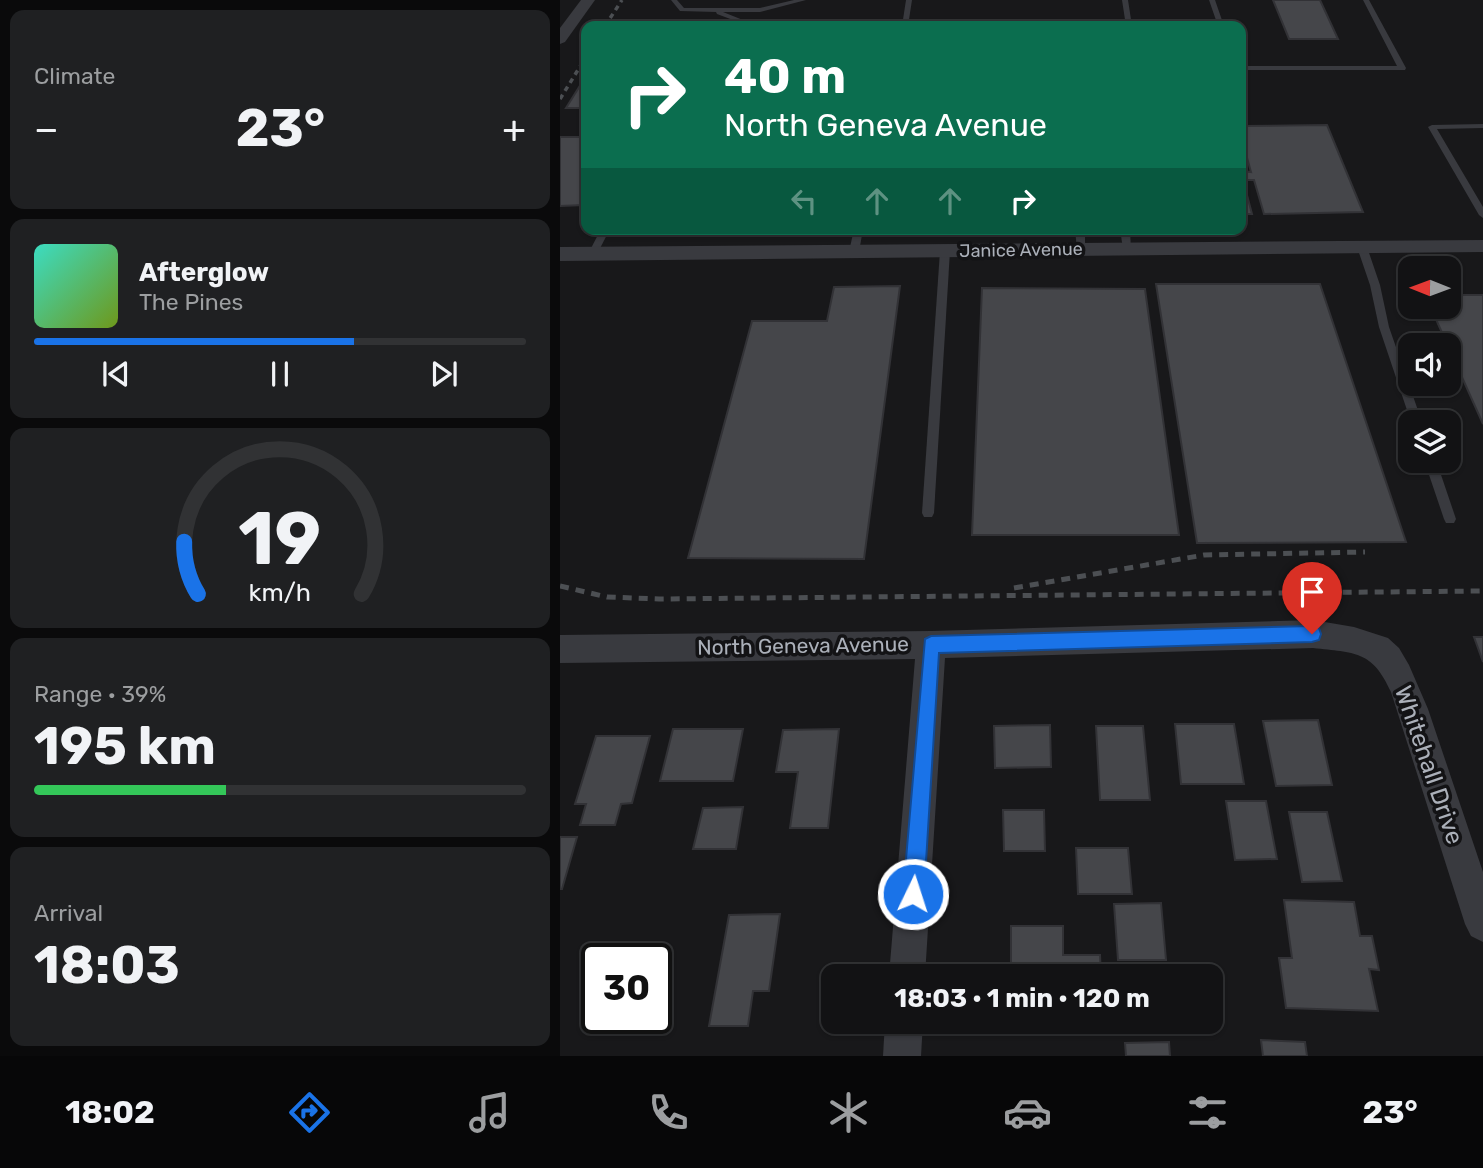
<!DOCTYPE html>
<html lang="en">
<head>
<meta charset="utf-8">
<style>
  body { margin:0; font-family:Rubik,sans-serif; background:#1f2022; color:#f1f3f6; height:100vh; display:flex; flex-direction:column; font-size:26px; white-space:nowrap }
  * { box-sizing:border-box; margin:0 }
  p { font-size:23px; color:#9c9ea0 }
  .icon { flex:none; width:38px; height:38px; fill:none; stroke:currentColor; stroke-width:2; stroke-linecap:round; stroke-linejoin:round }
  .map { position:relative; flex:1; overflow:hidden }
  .drawer { display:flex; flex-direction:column; gap:10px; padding:10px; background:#0a0a0b; width:560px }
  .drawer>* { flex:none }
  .hud { position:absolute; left:21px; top:21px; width:665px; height:214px; border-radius:14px; box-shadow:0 2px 5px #0004,0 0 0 2px #313234; background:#0b6e4f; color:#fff; overflow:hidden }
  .needle { width:46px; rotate:271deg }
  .controls { position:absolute; left:838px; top:256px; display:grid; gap:14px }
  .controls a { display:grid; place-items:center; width:63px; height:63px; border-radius:14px; background:#121214; box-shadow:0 2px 5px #0004,0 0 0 2px #313234; font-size:35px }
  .speed { position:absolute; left:21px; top:943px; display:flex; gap:14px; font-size:35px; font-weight:700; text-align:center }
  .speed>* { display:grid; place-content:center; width:91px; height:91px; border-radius:50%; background:#121214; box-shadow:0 2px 5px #0004,0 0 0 2px #313234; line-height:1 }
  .speed .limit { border:4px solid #111; border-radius:10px; background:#fff; color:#111 }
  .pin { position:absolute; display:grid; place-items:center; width:60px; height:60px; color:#fff; margin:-72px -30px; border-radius:50% 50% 50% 0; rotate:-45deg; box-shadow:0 0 7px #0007 }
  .pin .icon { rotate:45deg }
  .me { position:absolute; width:77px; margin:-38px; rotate:4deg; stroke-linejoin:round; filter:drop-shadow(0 0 5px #0008) }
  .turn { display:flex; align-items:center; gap:24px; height:147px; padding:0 28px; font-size:32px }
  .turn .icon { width:91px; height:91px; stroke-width:2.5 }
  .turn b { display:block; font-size:49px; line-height:60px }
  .lanes { display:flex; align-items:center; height:66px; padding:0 28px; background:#0003; justify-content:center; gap:35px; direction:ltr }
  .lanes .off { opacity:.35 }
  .big { font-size:52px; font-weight:700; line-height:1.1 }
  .drawer .widget { flex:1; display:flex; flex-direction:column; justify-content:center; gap:10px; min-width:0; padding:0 24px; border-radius:14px; background:#1f2022 }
  .drawer .dial { align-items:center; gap:0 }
  .dial svg { height:182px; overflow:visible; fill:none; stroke:#313234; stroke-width:7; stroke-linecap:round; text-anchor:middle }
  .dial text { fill:#f1f3f6; stroke:none }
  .song { display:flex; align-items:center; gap:21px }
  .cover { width:84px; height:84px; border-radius:10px; background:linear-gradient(135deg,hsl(170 70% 55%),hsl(80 70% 35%)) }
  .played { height:7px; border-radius:4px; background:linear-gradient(90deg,#1a73e8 65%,#313234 65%) }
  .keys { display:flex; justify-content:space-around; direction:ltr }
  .heat { display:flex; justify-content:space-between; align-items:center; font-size:38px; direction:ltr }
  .charge { height:10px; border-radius:5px; background:linear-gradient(90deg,#34c759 39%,#313234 0) }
  .trip { position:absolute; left:261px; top:964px; width:402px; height:70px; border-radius:14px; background:#121214; box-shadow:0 2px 5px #0004,0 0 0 2px #313234; font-weight:700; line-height:70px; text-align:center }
  .tabs { display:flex; height:112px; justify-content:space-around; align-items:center; background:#070708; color:#9c9ea0 }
  .tabs .icon { width:49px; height:49px }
  .tabs .on { color:#1a73e8 }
  .tabs b { font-size:32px; color:#f1f3f6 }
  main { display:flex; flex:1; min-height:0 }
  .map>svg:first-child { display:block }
  .building { fill:#45464a; stroke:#323236; stroke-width:2 }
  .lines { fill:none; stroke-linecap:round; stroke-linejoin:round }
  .lane { fill:#393a3f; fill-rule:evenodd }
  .street { fill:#393a3f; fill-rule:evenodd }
  .rail-far1 { stroke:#4c4f53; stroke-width:3.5; stroke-dasharray:5 4.5; stroke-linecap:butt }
  .rail { stroke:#4c4f53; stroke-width:5; stroke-dasharray:9 7; stroke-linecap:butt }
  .route { fill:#1a73e8; stroke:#114b97; stroke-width:2 }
  .labels { text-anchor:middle; stroke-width:7; stroke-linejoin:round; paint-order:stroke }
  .far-street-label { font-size:18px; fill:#abb0b9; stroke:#131315 }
  .street-label { font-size:21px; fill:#abb0b9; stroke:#131315 }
  .near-street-label { font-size:24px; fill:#abb0b9; stroke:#131315 }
</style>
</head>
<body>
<main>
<section class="drawer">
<div class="widget"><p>Climate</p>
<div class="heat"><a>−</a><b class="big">23°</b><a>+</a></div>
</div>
<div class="widget">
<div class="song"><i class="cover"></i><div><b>Afterglow</b><p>The Pines</p></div></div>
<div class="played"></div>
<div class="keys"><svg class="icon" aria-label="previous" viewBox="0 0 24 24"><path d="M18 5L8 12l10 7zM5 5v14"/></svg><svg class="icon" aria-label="pause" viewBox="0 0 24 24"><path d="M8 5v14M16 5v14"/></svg><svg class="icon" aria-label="next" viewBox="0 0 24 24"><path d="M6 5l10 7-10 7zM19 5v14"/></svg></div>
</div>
<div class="widget dial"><svg viewBox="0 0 100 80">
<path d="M14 69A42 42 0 1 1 86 69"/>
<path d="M14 69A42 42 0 0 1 8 46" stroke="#1a73e8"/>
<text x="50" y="56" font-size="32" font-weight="700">19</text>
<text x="50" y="72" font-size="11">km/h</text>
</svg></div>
<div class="widget"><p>Range · 39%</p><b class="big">195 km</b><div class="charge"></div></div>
<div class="widget"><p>Arrival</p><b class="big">18:03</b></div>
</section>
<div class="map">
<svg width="923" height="1056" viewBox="0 0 923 1056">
  <rect width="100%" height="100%" fill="#18181a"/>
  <g class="building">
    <polygon points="713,0 760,0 778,39 729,39"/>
    <polygon points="26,76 26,108 6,108"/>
    <polygon points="767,125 803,212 704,214 694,180 683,180 692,214 681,214 681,171 691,172 681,136 681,126"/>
    <polygon points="0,137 26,137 26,200 24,205 0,206"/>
    <polygon points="596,284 760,284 846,542 637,543"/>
    <polygon points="340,286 304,559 128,558 192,321 267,321 274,287"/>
    <polygon points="422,288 585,289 619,535 412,535"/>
    <polygon points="889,295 923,295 923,424 870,306 889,306"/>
    <polygon points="914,637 923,637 923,662"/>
    <polygon points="758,720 772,785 716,786 703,721"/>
    <polygon points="615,724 674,724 684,784 621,784"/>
    <polygon points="490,725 491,767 435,768 434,726"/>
    <polygon points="536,726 583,726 590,800 540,800"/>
    <polygon points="113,729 183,729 173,781 100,781"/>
    <polygon points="279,729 268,828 230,828 238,772 216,772 223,730"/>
    <polygon points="36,736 90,736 72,803 61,804 55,825 20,825 26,804 15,804"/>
    <polygon points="666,801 706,801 717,859 675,860"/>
    <polygon points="183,807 176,849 133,849 143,808"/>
    <polygon points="443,810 484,810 485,851 444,851"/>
    <polygon points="729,812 767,812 782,881 742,882"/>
    <polygon points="0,837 17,837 2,889 0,889"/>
    <polygon points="516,848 568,848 572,894 518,894"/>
    <polygon points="724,900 794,902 800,936 812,936 819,970 809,969 818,1011 726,1008 719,958 732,958"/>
    <polygon points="601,903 606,960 558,960 554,904"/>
    <polygon points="220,914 209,991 193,991 188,1026 149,1026 169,915"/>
    <polygon points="451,926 503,926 503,955 540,955 541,976 451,976"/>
    <polygon points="701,1040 745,1042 747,1056 703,1056"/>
    <polygon points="609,1042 610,1056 566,1056 565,1043"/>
  </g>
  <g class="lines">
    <g class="lane">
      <polygon points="111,0 117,0 124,8 200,8 234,0 246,0 200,12 163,12 198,26 189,26 157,14 156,12 120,11"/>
      <polygon points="346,0 352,0 348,26 342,26"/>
      <polygon points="562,0 568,0 572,26 566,26"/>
      <polygon points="649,0 655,0 664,26 658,26"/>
      <polygon points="803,0 809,0 846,68 845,70 681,70 681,66 837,66"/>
      <polygon points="923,124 923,128 877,129 923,207 923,218 919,215 868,127 872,125"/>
      <polygon points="41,229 50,229 36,256 30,256 28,254"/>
      <polygon points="294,229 303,229 299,252 294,255 289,252"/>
      <polygon points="515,229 525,229 525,252 519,252 517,250"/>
      <polygon points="560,229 570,229 571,251 565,251 563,249"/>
      <polygon points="802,244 807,247 820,285 829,327 862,422 851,422 819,327 810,285 797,247"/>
      <polygon points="385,248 390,251 374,513 372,517 364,517 362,513 380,251"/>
      <polygon points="864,460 876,460 896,519 894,523 886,523 884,519"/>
    </g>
    <g class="street">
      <polygon points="21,0 35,0 5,42 0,44 0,28"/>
      <polygon points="923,240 923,252 0,261 0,247"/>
      <path d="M753 620 794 627 828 638 839 648 849 665 868 709 923 872V942L911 936 905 924 831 692C812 650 795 653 753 648L385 658 365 976H329L355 659 0 663V635L371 631Z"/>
      <polygon points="325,1022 363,1022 361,1056 323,1056"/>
    </g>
    <g class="rail-far1">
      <polyline points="45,26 62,0"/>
      <polyline points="0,99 26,57"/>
    </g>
    <g class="rail">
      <polyline points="0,586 47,597 99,599 923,591"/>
      <polyline points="454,588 644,555 805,552"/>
    </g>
  </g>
  <polygon class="route" points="752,626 759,628 761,634 759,640 752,642 379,653 364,894 361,901 353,904 346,901 343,894 365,639 371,636"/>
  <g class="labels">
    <g class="far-street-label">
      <text transform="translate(461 250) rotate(-1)" y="6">Janice Avenue</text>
    </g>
    <g class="street-label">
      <text transform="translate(243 646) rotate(-1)" y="7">North Geneva Avenue</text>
    </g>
    <g class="near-street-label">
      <text transform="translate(869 765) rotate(71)" y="8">Whitehall Drive</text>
    </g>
  </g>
</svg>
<div class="controls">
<a><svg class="needle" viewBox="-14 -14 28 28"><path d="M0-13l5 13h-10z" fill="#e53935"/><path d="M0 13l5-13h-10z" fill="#9c9ea0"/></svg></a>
<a><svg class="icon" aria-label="sound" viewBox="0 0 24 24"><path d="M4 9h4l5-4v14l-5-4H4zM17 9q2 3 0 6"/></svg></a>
<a><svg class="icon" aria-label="layers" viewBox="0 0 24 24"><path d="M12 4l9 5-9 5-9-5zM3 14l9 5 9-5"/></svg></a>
</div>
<div class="speed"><div class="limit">30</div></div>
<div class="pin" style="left:752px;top:634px;background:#d93025"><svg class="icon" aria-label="arrive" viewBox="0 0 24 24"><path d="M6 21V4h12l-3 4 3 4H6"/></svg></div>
<svg class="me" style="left:353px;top:894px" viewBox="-20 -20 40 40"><circle r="17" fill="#1a73e8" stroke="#fff" stroke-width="3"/><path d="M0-11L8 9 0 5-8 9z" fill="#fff"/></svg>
<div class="trip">18:03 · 1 min · 120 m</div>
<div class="hud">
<div class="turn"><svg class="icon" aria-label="right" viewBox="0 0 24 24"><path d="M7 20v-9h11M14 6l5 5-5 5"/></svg><div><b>40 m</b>North Geneva Avenue</div></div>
<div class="lanes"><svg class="icon off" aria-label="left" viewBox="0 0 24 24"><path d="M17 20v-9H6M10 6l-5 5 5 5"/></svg><svg class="icon off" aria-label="ahead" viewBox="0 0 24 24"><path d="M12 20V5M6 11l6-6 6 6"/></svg><svg class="icon off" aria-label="ahead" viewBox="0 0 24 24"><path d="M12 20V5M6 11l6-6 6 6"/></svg><svg class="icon" aria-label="right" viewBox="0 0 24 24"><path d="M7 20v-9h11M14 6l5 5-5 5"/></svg></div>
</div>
</div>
</main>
<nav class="tabs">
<b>18:02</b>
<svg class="icon on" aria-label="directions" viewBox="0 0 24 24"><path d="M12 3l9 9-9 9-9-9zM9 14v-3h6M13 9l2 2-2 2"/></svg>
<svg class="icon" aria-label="music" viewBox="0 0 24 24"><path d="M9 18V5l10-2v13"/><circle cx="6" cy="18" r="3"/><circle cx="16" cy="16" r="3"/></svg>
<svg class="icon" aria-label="phone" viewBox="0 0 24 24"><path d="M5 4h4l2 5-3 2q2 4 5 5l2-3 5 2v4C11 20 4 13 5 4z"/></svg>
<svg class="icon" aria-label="climate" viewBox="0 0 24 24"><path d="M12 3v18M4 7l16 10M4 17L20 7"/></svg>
<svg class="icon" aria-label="car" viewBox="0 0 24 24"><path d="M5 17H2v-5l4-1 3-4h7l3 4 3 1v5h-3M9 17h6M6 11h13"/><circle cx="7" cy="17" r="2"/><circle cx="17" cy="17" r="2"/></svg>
<svg class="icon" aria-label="filters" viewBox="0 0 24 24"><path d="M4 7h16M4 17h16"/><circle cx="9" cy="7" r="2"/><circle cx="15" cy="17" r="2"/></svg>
<b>23°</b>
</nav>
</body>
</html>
